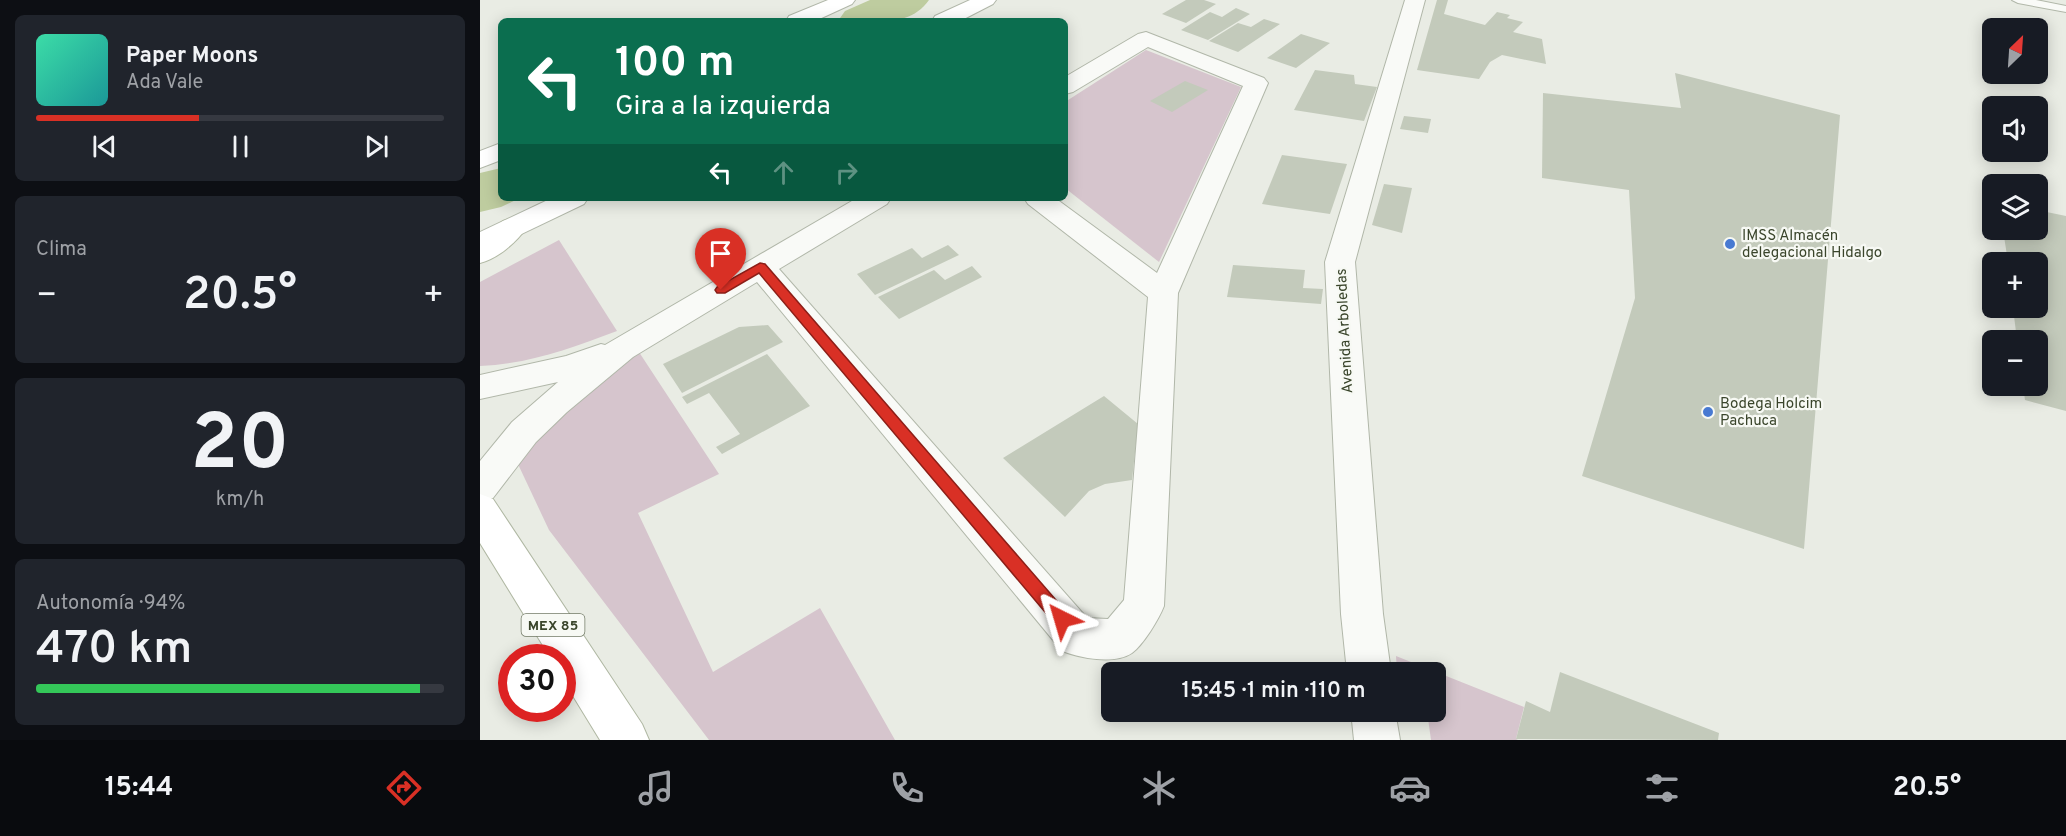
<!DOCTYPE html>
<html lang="es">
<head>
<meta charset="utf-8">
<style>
  body { margin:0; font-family:Overpass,sans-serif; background:#20242c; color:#f1f3f6; height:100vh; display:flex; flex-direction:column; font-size:22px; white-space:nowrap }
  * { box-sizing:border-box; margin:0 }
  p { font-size:20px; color:#9ea1a6 }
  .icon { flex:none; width:33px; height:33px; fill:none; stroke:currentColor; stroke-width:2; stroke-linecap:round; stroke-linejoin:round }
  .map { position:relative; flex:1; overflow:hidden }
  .drawer { display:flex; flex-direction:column; gap:15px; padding:15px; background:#0d0f14; width:480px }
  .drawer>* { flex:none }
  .top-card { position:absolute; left:18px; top:18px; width:570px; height:183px; border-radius:9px; box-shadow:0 3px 15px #0003; background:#0b6e4f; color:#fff; overflow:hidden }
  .needle { width:39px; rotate:25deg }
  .controls { position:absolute; left:1502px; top:18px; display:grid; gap:12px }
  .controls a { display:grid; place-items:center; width:66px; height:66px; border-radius:9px; background:#171b24; box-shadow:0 3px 15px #0003; font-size:30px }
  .speed { position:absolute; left:18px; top:644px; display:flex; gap:12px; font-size:30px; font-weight:700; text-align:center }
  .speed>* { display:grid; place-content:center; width:78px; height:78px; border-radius:50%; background:#171b24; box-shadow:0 3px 15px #0003; line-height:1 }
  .speed .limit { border:9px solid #d22; background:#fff; color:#111 }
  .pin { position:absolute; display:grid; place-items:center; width:51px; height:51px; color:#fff; margin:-62px -26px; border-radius:50% 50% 50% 0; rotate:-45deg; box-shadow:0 0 6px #0007 }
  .pin .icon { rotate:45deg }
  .me { position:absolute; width:66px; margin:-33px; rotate:320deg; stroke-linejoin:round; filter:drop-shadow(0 0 4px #0008) }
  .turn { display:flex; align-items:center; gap:21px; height:126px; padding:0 18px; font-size:27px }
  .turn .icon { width:78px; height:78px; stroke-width:2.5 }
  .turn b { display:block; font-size:42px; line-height:51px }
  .lanes { display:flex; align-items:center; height:57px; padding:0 18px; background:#0003; justify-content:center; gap:30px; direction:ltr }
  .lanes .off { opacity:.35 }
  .big { font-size:45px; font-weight:600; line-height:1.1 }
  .drawer .widget { flex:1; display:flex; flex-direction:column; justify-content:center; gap:9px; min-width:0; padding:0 21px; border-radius:9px; background:#20242c }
  .drawer .dial { align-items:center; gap:0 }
  .dial b { font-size:78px; line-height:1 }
  .song { display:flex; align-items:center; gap:18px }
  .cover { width:72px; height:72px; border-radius:9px; background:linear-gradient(135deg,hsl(160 70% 55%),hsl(180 70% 35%)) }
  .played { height:6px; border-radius:3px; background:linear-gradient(90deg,#d93025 40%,#363941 40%) }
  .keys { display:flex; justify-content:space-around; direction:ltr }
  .heat { display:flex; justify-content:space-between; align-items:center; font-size:33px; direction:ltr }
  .charge { height:9px; border-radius:4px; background:linear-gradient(90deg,#34c759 94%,#363941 0) }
  .trip { position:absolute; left:621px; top:662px; width:345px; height:60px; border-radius:9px; background:#171b24; box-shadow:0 3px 15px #0003; font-weight:600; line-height:60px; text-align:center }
  .tabs { display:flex; height:96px; justify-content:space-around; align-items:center; background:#090b0e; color:#9ea1a6 }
  .tabs .icon { width:42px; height:42px }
  .tabs .active { color:#d93025 }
  .tabs b { font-size:27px; color:#f1f3f6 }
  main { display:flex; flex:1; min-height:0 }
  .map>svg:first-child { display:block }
  .green { fill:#d6c5cd }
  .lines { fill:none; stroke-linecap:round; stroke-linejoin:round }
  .river { fill:#becc9f; fill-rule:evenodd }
  .building { fill:#c3cabb }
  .lane-casing { stroke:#b1b7a9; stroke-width:2 }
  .street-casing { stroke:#b1b7a9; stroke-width:2 }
  .secondary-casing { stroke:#b1b7a9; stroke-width:2 }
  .primary-casing { stroke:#b0b8a3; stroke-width:2 }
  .lane { fill:#f9faf7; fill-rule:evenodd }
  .street { fill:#f9faf7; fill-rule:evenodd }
  .secondary { fill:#fff; fill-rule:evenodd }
  .primary { fill:#fff; fill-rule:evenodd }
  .route { fill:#d93025; stroke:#8d1f18; stroke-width:1.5 }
  .poi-dot { fill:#487ad2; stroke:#f7f9f4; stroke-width:2 }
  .labels { text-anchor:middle; stroke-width:4.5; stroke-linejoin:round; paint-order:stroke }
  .shield { fill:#f7f9f4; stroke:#737b67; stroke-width:1.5 }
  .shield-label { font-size:14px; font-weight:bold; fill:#3a452b }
  .poi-label { font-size:15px; fill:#3a452b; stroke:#f7f9f4; text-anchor:start }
  .street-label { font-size:15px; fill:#3a452b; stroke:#f7f9f4 }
</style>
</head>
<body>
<main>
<section class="drawer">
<div class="widget">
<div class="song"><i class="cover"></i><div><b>Paper Moons</b><p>Ada Vale</p></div></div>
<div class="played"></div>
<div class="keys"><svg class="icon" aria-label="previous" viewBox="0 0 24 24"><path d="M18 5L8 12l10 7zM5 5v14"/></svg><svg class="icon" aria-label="pause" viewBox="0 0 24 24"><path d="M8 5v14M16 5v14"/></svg><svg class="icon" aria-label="next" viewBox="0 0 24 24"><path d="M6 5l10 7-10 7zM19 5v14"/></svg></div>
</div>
<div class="widget"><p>Clima</p>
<div class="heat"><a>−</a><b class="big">20.5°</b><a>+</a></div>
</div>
<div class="widget dial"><b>20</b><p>km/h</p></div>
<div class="widget"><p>Autonomía · 94%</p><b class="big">470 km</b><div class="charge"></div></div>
</section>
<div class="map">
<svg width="1586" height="740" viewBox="0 0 1586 740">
  <rect width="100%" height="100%" fill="#e9ece4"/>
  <g class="green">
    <polygon points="666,50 761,87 679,262 585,188 585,102"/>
    <path d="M79 240 137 331C92 348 49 364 0 366V282Z"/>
    <polygon points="157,349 239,474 158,513 233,672 340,608 415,740 229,740 69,530 37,462 62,433"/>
    <polygon points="916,656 1044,707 1036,739 1038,740 951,740 947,711 956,711 956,672 917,672"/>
  </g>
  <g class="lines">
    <g class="river">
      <path d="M390 0H449C429 29 389 21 358 21L365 11Z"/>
      <polygon points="21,168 21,198 40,198 21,207 0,212 0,173"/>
    </g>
  </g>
  <g class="building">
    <polygon points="706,0 724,0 736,4 706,23 682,14"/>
    <polygon points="957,0 968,0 964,14 1005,25 1017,12 1030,15 1027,18 1043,22 1033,32 1062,39 1066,64 1022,55 1010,62 999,79 937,70"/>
    <polygon points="756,8 770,14 728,40 701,30 730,12 742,17"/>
    <polygon points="784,19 800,24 758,52 729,41 758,23 771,27"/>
    <polygon points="821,34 850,43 816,68 787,58"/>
    <polygon points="835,70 874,75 875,84 897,87 884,121 814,110"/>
    <polygon points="1195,73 1360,115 1324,549 1102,476 1155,298 1149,190 1062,178 1063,93 1201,108"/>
    <polygon points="705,81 728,90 692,112 670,101"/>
    <polygon points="924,116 951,119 948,133 920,129"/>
    <polygon points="802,155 867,164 850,214 782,204"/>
    <polygon points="904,184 932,188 922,233 892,225"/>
    <polygon points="1557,210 1586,216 1586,411 1545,400 1543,386 1557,386 1557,340 1537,340 1533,308 1557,308 1557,262 1528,262 1523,230 1557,230"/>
    <polygon points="468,245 479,255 395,295 377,274 432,248 442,258"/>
    <polygon points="753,265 825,270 823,288 843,289 841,304 747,297"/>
    <polygon points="492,266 502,277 419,319 398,297 454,270 465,280"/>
    <polygon points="288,325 303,342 202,393 183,364 259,327"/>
    <polygon points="287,354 330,406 242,454 236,447 260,434 229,393 207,404 202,397"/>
    <polygon points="624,396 658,424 652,480 625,484 609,491 585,517 523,458"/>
    <polygon points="1080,672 1239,733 1238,740 1036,739 1046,701 1070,712"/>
  </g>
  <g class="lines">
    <g class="lane-casing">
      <polygon id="lane" points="1532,0 1556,0 1586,6 1586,12 1538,3"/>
    </g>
    <g class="street-casing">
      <g id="street">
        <polygon points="925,0 945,0 875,262 903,614 911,672 867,672 861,614 845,262"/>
        <path d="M666 32 784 78 788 83 698 293 684 606C679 619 663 645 652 653 634 665 600 658 582 651L277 282 153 357 87 412 56 442 13 498 0 502V461L32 422 78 382 0 399V375L86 356 121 344 125 345 377 198H411L407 204 299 269 607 618 628 619 644 600 668 297 548 204 544 198H575L677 273 763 86 668 47 593 92 585 94V77L658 34Z"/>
        <polygon points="871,711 915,711 920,740 874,740"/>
      </g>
    </g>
    <g class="secondary-casing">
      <g id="secondary">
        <polygon points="348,0 375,0 372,4 335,21 306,21 309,16"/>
        <polygon points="490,0 516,0 513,4 480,21 452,21 455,16"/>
        <polygon points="21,143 21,160 0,168 0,151"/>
        <polygon points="72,198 108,198 104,204 10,249 0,252 0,232"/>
      </g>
    </g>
    <g class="primary-casing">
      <g id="primary">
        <path d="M33 218 43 221 47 227C37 242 17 259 0 263V239L23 221Z"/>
        <polygon points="0,494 13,499 162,724 169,740 120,740 82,678 82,657 70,657 0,543"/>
      </g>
    </g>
    <use href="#lane" class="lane"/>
    <use href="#street" class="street"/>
    <use href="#secondary" class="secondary"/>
    <use href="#primary" class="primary"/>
  </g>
  <polygon class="route" points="280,263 285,264 588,614 591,619 588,625 582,627 576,625 279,273 245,293 237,293 235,290 237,287"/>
  <g class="poi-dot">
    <circle cx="1250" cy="244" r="6"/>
    <circle cx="1228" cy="412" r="6"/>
  </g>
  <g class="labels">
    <rect class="shield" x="41.5" y="614" width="63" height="22" rx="4.5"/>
    <g class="shield-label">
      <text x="73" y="630">MEX 85</text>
    </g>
    <g class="poi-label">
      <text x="1262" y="240">IMSS Almacén<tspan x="1262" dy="17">delegacional Hidalgo</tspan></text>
      <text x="1240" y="408">Bodega Holcim<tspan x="1240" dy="17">Pachuca</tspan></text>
    </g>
    <g class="street-label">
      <text transform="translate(864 331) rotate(-93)" y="5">Avenida Arboledas</text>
    </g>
  </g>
</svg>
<div class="controls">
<a><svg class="needle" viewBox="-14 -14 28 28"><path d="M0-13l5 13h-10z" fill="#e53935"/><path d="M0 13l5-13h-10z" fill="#9ea1a6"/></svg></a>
<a><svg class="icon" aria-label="sound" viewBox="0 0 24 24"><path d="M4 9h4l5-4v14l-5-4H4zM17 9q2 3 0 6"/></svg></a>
<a><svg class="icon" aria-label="layers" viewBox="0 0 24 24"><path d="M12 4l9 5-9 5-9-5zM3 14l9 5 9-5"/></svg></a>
<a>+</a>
<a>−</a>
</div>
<div class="speed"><div class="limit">30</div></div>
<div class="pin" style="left:241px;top:290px;background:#d93025"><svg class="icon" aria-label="arrive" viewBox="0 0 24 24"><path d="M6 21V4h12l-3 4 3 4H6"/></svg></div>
<svg class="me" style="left:582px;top:619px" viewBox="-20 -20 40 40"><path d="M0-17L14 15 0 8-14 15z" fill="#d93025" stroke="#fff" stroke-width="4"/></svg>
<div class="trip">15:45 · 1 min · 110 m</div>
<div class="top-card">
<div class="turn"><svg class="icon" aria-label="left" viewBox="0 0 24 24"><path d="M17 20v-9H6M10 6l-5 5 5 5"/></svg><div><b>100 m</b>Gira a la izquierda</div></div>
<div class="lanes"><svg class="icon" aria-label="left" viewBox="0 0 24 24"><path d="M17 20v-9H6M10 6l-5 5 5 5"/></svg><svg class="icon off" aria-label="ahead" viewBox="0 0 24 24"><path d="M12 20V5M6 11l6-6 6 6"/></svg><svg class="icon off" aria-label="right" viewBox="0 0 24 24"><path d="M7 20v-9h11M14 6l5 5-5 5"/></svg></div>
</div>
</div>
</main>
<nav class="tabs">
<b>15:44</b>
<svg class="icon active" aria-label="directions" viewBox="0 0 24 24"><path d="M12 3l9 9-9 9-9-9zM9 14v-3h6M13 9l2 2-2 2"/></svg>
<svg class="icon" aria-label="music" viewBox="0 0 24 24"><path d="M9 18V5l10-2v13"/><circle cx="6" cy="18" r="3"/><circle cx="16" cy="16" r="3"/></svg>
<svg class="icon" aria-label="phone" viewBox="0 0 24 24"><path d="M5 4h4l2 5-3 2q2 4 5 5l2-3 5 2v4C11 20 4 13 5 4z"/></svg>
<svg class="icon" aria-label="climate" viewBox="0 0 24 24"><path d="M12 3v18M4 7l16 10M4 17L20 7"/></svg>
<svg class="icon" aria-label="car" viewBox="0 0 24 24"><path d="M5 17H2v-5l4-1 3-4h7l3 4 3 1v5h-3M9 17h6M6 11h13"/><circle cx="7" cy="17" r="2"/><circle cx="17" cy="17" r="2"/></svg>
<svg class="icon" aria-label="filters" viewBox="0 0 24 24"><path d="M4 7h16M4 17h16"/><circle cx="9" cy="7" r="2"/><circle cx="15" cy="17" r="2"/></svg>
<b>20.5°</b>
</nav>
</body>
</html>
